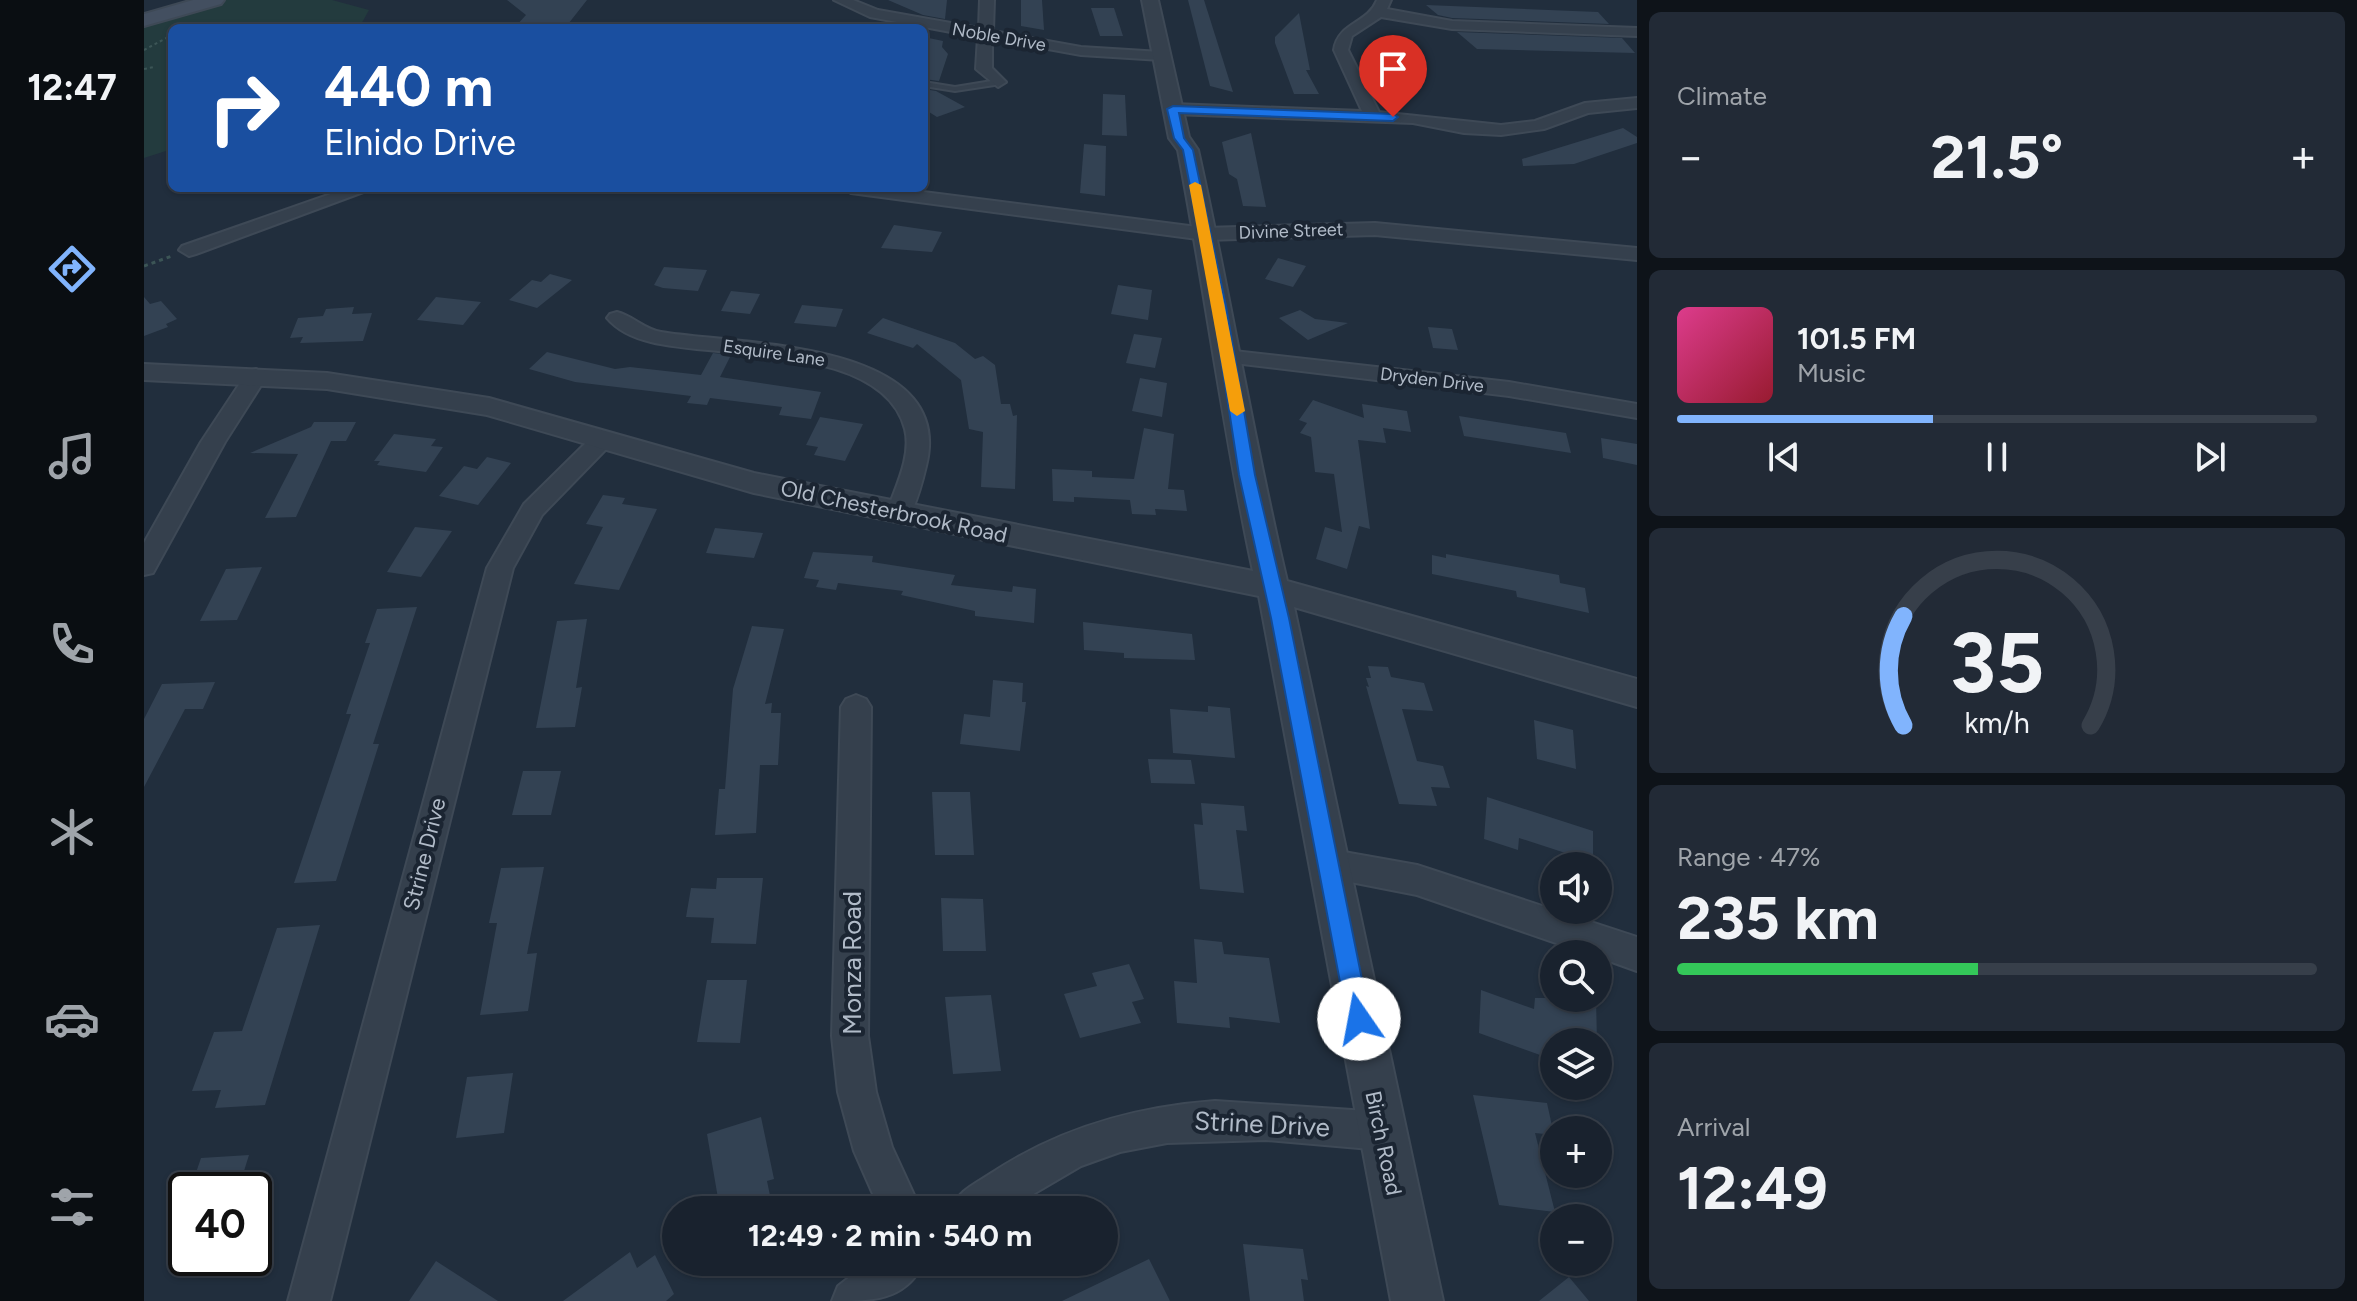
<!DOCTYPE html>
<html lang="en">
<head>
<meta charset="utf-8">
<style>
  body { margin:0; font-family:Figtree,sans-serif; background:#222a36; color:#f1f3f6; height:100vh; display:flex; flex-direction:column; font-size:30px; white-space:nowrap }
  * { box-sizing:border-box; margin:0 }
  p { font-size:26px; color:#9fa4aa }
  .icon { flex:none; width:44px; height:44px; fill:none; stroke:currentColor; stroke-width:2; stroke-linecap:round; stroke-linejoin:round }
  .map { position:relative; flex:1; overflow:hidden }
  .drawer { display:flex; flex-direction:column; gap:12px; padding:12px; background:#0e1319; width:720px }
  .drawer>* { flex:none }
  .banner { position:absolute; left:24px; top:24px; width:760px; height:168px; border-radius:12px; box-shadow:0 2px 6px #0004,0 0 0 2px #373f4a; background:#1a4fa0; color:#fff; overflow:hidden }
  .buttons { position:absolute; left:1396px; top:852px; display:grid; gap:16px }
  .buttons a { display:grid; place-items:center; width:72px; height:72px; border-radius:50%; background:#19222e; box-shadow:0 2px 6px #0004,0 0 0 2px #373f4a; font-size:40px }
  .speed { position:absolute; left:24px; top:1172px; display:flex; gap:16px; font-size:40px; font-weight:700; text-align:center }
  .speed>* { display:grid; place-content:center; width:104px; height:104px; border-radius:50%; background:#19222e; box-shadow:0 2px 6px #0004,0 0 0 2px #373f4a; line-height:1 }
  .speed .limit { border:4px solid #111; border-radius:12px; background:#fff; color:#111 }
  .pin { position:absolute; display:grid; place-items:center; width:68px; height:68px; color:#fff; margin:-82px -34px; border-radius:50% 50% 50% 0; rotate:-45deg; box-shadow:0 0 8px #0007 }
  .pin .icon { rotate:45deg }
  .me { position:absolute; width:88px; margin:-44px; rotate:348deg; stroke-linejoin:round; filter:drop-shadow(0 0 6px #0008) }
  .turn { display:flex; align-items:center; gap:28px; height:168px; padding:0 24px; font-size:36px }
  .turn .icon { width:104px; height:104px; stroke-width:2.5 }
  .turn b { display:block; font-size:56px; line-height:68px }
  .big { font-size:60px; font-weight:700; line-height:1.1 }
  .drawer .tile { flex:1; display:flex; flex-direction:column; justify-content:center; gap:12px; min-width:0; padding:0 28px; border-radius:12px; background:#222a36 }
  .drawer .dial { align-items:center; gap:0 }
  .dial svg { height:208px; overflow:visible; fill:none; stroke:#373f4a; stroke-width:7; stroke-linecap:round; text-anchor:middle }
  .dial text { fill:#f1f3f6; stroke:none }
  .song { display:flex; align-items:center; gap:24px }
  .cover { width:96px; height:96px; border-radius:12px; background:linear-gradient(135deg,hsl(330 70% 55%),hsl(350 70% 35%)) }
  .played { height:8px; border-radius:4px; background:linear-gradient(90deg,#81b4fd 40%,#373f4a 40%) }
  .keys { display:flex; justify-content:space-around; direction:ltr }
  .heat { display:flex; justify-content:space-between; align-items:center; font-size:44px; direction:ltr }
  .charge { height:12px; border-radius:6px; background:linear-gradient(90deg,#34c759 47%,#373f4a 0) }
  .trip { position:absolute; left:518px; top:1196px; width:456px; height:80px; border-radius:40px; background:#19222e; box-shadow:0 2px 6px #0004,0 0 0 2px #373f4a; font-weight:700; line-height:80px; text-align:center }
  main { display:flex; flex:1; min-height:0 }
  .dock { display:flex; flex-direction:column; width:144px; justify-content:space-around; align-items:center; background:#0a0e12; color:#9fa4aa }
  .dock .icon { width:56px; height:56px }
  .dock .on { color:#81b4fd }
  .dock b { font-size:36px; color:#f1f3f6 }
  .map>svg:first-child { display:block }
  .green { fill:#233b3e }
  .building { fill:#334253 }
  .lines { fill:none; stroke-linecap:round; stroke-linejoin:round }
  .service-casing { stroke:#3e4956; stroke-width:4 }
  .minor-casing { stroke:#3e4956; stroke-width:4 }
  .tertiary-casing { stroke:#3e4956; stroke-width:4 }
  .secondary-casing { stroke:#3e4956; stroke-width:4 }
  .path-far1 { stroke:#3c5556; stroke-width:2; stroke-dasharray:3 3; stroke-linecap:butt }
  .path { stroke:#3c5556; stroke-width:3; stroke-dasharray:4 4; stroke-linecap:butt }
  .service { fill:#35404d; fill-rule:evenodd }
  .minor { fill:#35404d; fill-rule:evenodd }
  .tertiary { fill:#35404d; fill-rule:evenodd }
  .secondary { fill:#434f60; fill-rule:evenodd }
  .route { fill:#1a73e8; stroke:#114b97; stroke-width:2 }
  .slow { fill:#f59e0b }
  .labels { text-anchor:middle; stroke-width:8; stroke-linejoin:round; paint-order:stroke }
  .far-street-label { font-size:18px; fill:#b1bbc8; stroke:#1b2532 }
  .street-label { font-size:22px; fill:#b1bbc8; stroke:#1b2532 }
  .near-street-label { font-size:26px; fill:#b1bbc8; stroke:#1b2532 }
</style>
</head>
<body>
<main>
<nav class="dock">
<b>12:47</b>
<svg class="icon on" aria-label="directions" viewBox="0 0 24 24"><path d="M12 3l9 9-9 9-9-9zM9 14v-3h6M13 9l2 2-2 2"/></svg>
<svg class="icon" aria-label="music" viewBox="0 0 24 24"><path d="M9 18V5l10-2v13"/><circle cx="6" cy="18" r="3"/><circle cx="16" cy="16" r="3"/></svg>
<svg class="icon" aria-label="phone" viewBox="0 0 24 24"><path d="M5 4h4l2 5-3 2q2 4 5 5l2-3 5 2v4C11 20 4 13 5 4z"/></svg>
<svg class="icon" aria-label="climate" viewBox="0 0 24 24"><path d="M12 3v18M4 7l16 10M4 17L20 7"/></svg>
<svg class="icon" aria-label="car" viewBox="0 0 24 24"><path d="M5 17H2v-5l4-1 3-4h7l3 4 3 1v5h-3M9 17h6M6 11h13"/><circle cx="7" cy="17" r="2"/><circle cx="17" cy="17" r="2"/></svg>
<svg class="icon" aria-label="filters" viewBox="0 0 24 24"><path d="M4 7h16M4 17h16"/><circle cx="9" cy="7" r="2"/><circle cx="15" cy="17" r="2"/></svg>
</nav>
<div class="map">
<svg width="1493" height="1301" viewBox="0 0 1493 1301">
  <rect width="100%" height="100%" fill="#212e3d"/>
  <polygon class="green" points="78,0 188,0 225,10 215,28 28,28 28,149 0,158 0,25"/>
  <g class="building">
    <polygon points="363,0 443,0 421,28 370,28 382,15"/>
    <polygon points="744,0 803,0 801,19 779,15"/>
    <polygon points="877,0 898,0 900,30 877,26"/>
    <polygon points="1044,0 1060,0 1089,92 1066,86"/>
    <polygon points="1282,5 1454,12 1465,24 1308,18 1294,15"/>
    <polygon points="947,8 970,8 979,36 956,36"/>
    <polygon points="1155,13 1166,70 1162,70 1175,94 1150,94 1131,43 1131,37"/>
    <polygon points="1313,32 1478,38 1491,53 1333,49"/>
    <polygon points="780,37 799,41 798,47 804,54 795,81 780,79"/>
    <polygon points="780,89 792,91 821,107 793,117 785,112 780,115"/>
    <polygon points="959,94 981,95 983,136 958,135"/>
    <polygon points="1479,128 1493,137 1493,143 1430,164 1379,166 1378,159"/>
    <polygon points="1107,133 1122,207 1099,206 1093,179 1085,174 1078,142"/>
    <polygon points="940,144 962,146 961,196 936,193"/>
    <polygon points="750,225 798,232 788,252 737,248"/>
    <polygon points="1134,258 1162,266 1149,287 1121,279"/>
    <polygon points="520,267 563,270 554,291 519,288 510,285"/>
    <polygon points="406,274 428,280 393,308 365,300 388,280 397,282"/>
    <polygon points="974,285 1008,290 1004,320 967,314"/>
    <polygon points="587,291 616,294 606,314 577,311"/>
    <polygon points="0,297 6,304 17,301 33,319 22,324 24,327 0,336"/>
    <polygon points="292,297 337,302 319,325 273,320"/>
    <polygon points="658,305 699,309 692,327 650,323"/>
    <polygon points="210,307 208,314 228,313 219,341 156,343 159,337 146,338 154,318 179,316 182,309"/>
    <polygon points="1156,310 1171,319 1204,323 1164,340 1135,318"/>
    <polygon points="739,318 811,343 831,359 839,356 851,365 857,404 866,404 869,416 873,415 871,489 837,487 839,432 825,429 817,380 773,344 769,348 723,333"/>
    <polygon points="1284,327 1308,329 1314,350 1289,348"/>
    <polygon points="990,334 1018,338 1011,368 982,363"/>
    <polygon points="403,352 471,369 486,367 557,375 569,353 587,355 576,377 677,392 667,419 635,415 638,407 566,398 563,405 543,403 547,396 431,382 385,369"/>
    <polygon points="996,378 1023,383 1018,417 988,411"/>
    <polygon points="1169,400 1220,418 1218,404 1263,411 1267,432 1239,428 1242,443 1214,440 1226,529 1215,526 1203,569 1172,559 1181,527 1198,532 1190,474 1171,472 1167,437 1156,433 1163,423 1155,420"/>
    <polygon points="1315,416 1422,433 1427,453 1320,436"/>
    <polygon points="676,417 719,424 701,461 670,455 674,447 662,445"/>
    <polygon points="170,422 212,422 202,441 187,441 152,517 121,518 154,454 106,453 167,427"/>
    <polygon points="1000,428 1030,434 1024,489 1040,490 1043,511 1011,509 1012,515 988,514 986,500 930,497 930,502 909,501 908,469 948,471 948,477 990,479"/>
    <polygon points="250,434 292,439 287,446 299,447 282,472 233,465 236,461 230,461"/>
    <polygon points="1457,438 1493,444 1493,465 1459,458"/>
    <polygon points="343,457 367,463 334,505 295,496 320,466 333,469"/>
    <polygon points="459,495 481,498 478,504 513,509 475,590 430,584 459,527 442,524"/>
    <polygon points="271,527 308,531 277,577 243,572"/>
    <polygon points="571,528 619,533 610,558 562,553"/>
    <polygon points="669,552 729,556 728,562 811,575 807,585 868,592 869,586 892,589 890,623 831,616 831,611 757,595 759,591 694,583 692,590 672,587 675,580 660,578"/>
    <polygon points="1302,554 1415,575 1416,583 1441,588 1445,613 1373,597 1372,591 1288,574 1288,555 1302,558"/>
    <polygon points="118,567 93,620 56,621 82,569"/>
    <polygon points="273,607 229,744 235,744 192,881 150,883 207,714 202,714 226,643 221,643 233,609"/>
    <polygon points="443,619 432,688 438,687 431,727 392,728 413,621"/>
    <polygon points="939,622 1048,634 1051,660 980,658 980,653 940,650"/>
    <polygon points="608,626 640,629 621,704 628,703 627,713 637,713 634,765 616,765 612,833 571,835 575,789 581,789 589,689"/>
    <polygon points="1224,666 1244,667 1247,677 1280,683 1289,711 1258,709 1273,761 1299,766 1306,788 1287,787 1293,806 1255,804 1222,686 1225,687 1222,678 1227,678"/>
    <polygon points="849,680 879,683 878,702 882,702 876,751 816,744 820,714 846,717"/>
    <polygon points="71,682 59,709 41,709 0,787 0,719 18,684"/>
    <polygon points="1064,706 1086,708 1091,758 1029,753 1026,709 1064,712"/>
    <polygon points="1390,720 1429,730 1432,769 1393,759"/>
    <polygon points="1004,759 1047,760 1051,784 1007,783"/>
    <polygon points="379,771 417,771 407,815 368,815"/>
    <polygon points="788,792 826,792 830,855 791,855"/>
    <polygon points="1343,797 1449,831 1449,862 1375,838 1374,850 1340,839"/>
    <polygon points="1057,803 1100,806 1103,831 1092,830 1100,893 1056,889 1050,824 1059,825"/>
    <polygon points="400,867 383,954 393,953 384,1011 336,1015 353,923 345,923 357,868"/>
    <polygon points="573,878 619,878 612,944 567,943 570,918 542,917 547,888 572,889"/>
    <polygon points="797,898 839,899 842,951 799,951"/>
    <polygon points="176,925 121,1105 71,1108 77,1090 48,1091 70,1032 98,1031 133,928"/>
    <polygon points="1050,939 1078,942 1080,954 1125,958 1136,1023 1085,1017 1086,1028 1033,1023 1030,981 1053,983"/>
    <polygon points="985,964 1000,999 988,1002 997,1023 936,1038 920,994 953,986 948,973"/>
    <polygon points="563,980 603,980 596,1043 553,1042"/>
    <polygon points="1337,990 1390,1009 1391,998 1452,998 1453,1042 1410,1042 1410,1060 1335,1033"/>
    <polygon points="847,995 857,1071 809,1074 801,997"/>
    <polygon points="369,1073 360,1133 312,1138 323,1077"/>
    <polygon points="1329,1095 1403,1103 1410,1135 1391,1133 1411,1212 1355,1205"/>
    <polygon points="617,1117 630,1179 623,1181 629,1210 576,1210 563,1134"/>
    <polygon points="105,1155 94,1190 46,1190 57,1158"/>
    <polygon points="1099,1244 1159,1249 1164,1280 1157,1279 1160,1301 1106,1301"/>
    <polygon points="486,1252 493,1268 511,1255 530,1294 522,1301 419,1301"/>
    <polygon points="1005,1259 1026,1301 918,1301"/>
    <polygon points="292,1261 354,1301 265,1301"/>
    <polygon points="1425,1277 1445,1301 1395,1301"/>
  </g>
  <g class="lines">
    <g class="service-casing">
      <polygon id="service" points="854,80 857,80 857,84 811,91 780,86 780,82 811,87"/>
    </g>
    <g class="minor-casing">
      <g id="minor">
        <polygon points="690,0 709,0 734,10 835,28 836,0 850,0 849,31 937,47 1017,52 1024,56 1017,60 937,55 848,39 848,68 862,82 854,87 832,69 834,37 726,17"/>
        <path d="M1233 0H1247L1243 9 1308 21 1493 28V36L1308 29 1237 17 1208 36 1204 50 1235 112 1357 125 1391 121 1441 103 1493 98V108L1444 113 1400 129 1357 135 1320 133 1269 123 1029 114 1021 109 1029 104 1218 111 1190 50C1194 22 1224 24 1233 0Z"/>
        <polygon points="204,188 230,188 52,254 45,256 35,250 38,246"/>
        <polygon points="698,188 748,188 1061,228 1231,223 1493,248 1493,260 1231,235 1061,240 707,193"/>
        <path d="M473 312C489 316 500 329 517 332 592 345 814 339 782 466 778 483 773 503 764 518H746L743 512C751 488 768 456 761 429 739 343 573 359 507 342 490 338 474 331 463 318L466 314Z"/>
        <polygon points="1081,350 1365,382 1493,404 1493,418 1365,396 1073,361 1070,356"/>
        <polygon points="112,369 123,376 81,442 9,573 0,575 0,543 57,442 104,371"/>
        <polygon points="458,432 466,435 470,440 466,445 398,515 369,568 186,1301 144,1301 343,568 380,504 450,435"/>
        <polygon points="712,695 722,699 727,707 724,1036 732,1092 748,1147 777,1210 736,1210 710,1151 694,1092 688,1036 697,707 702,699"/>
        <polygon points="1183,849 1273,865 1493,937 1493,971 1454,957 1454,954 1444,954 1273,895 1171,875 1167,864 1171,853"/>
        <path d="M1071 1101 1238 1112 1252 1117 1257 1131 1252 1145 1238 1150 1122 1140 1023 1143 976 1152 937 1166 862 1210H807C814 1191 829 1185 846 1174 915 1128 990 1107 1071 1101Z"/>
        <path d="M725 1262H780C762 1301 728 1301 688 1301L694 1286Z"/>
      </g>
    </g>
    <g class="tertiary-casing">
      <path id="tertiary" d="M998 0H1014L1045 137 1054 150C1086 293 1109 438 1143 581L1493 679V707L1150 607 1299 1301H1247L1115 596 610 493 343 415 183 389 0 380V364L183 373 345 398 610 473 1109 571C1079 432 1061 290 1034 150L1025 138Z"/>
    </g>
    <g class="secondary-casing">
      <polygon id="secondary" points="49,0 80,0 77,4 0,26 0,14"/>
    </g>
    <g class="path-far1">
      <polyline points="0,50 28,35"/>
      <polyline points="0,69 10,67"/>
    </g>
    <polyline class="path" points="0,266 28,256"/>
    <use href="#service" class="service"/>
    <use href="#minor" class="minor"/>
    <use href="#tertiary" class="tertiary"/>
    <use href="#secondary" class="secondary"/>
  </g>
  <polygon class="route" points="1029,106 1249,114 1254,117 1249,121 1035,113 1040,138 1049,150 1082,306 1111,475 1145,618 1226,1019 1223,1028 1215,1031 1206,1028 1203,1019 1127,618 1095,475 1069,306 1039,150 1030,138 1023,109"/>
  <polygon class="slow" points="1051,182 1057,185 1101,411 1093,416 1086,411 1045,185"/>
  <g class="labels">
    <g class="far-street-label">
      <text transform="translate(855 37) rotate(10)" y="6">Noble Drive</text>
      <text transform="translate(1147 231) rotate(-2)" y="6">Divine Street</text>
      <text transform="translate(630 353) rotate(8)" y="6">Esquire Lane</text>
      <text transform="translate(1288 380) rotate(7)" y="6">Dryden Drive</text>
    </g>
    <g class="street-label">
      <text transform="translate(750 511) rotate(12)" y="8">Old Chesterbrook Road</text>
      <text transform="translate(280 854) rotate(-76)" y="8">Strine Drive</text>
      <text transform="translate(1240 1143) rotate(78)" y="8">Birch Road</text>
    </g>
    <g class="near-street-label">
      <text transform="translate(708 963) rotate(-90)" y="9">Monza Road</text>
      <text transform="translate(1118 1124) rotate(3)" y="9">Strine Drive</text>
    </g>
  </g>
</svg>
<div class="buttons">
<a><svg class="icon" aria-label="sound" viewBox="0 0 24 24"><path d="M4 9h4l5-4v14l-5-4H4zM17 9q2 3 0 6"/></svg></a>
<a><svg class="icon" aria-label="search" viewBox="0 0 24 24"><circle cx="10" cy="10" r="6"/><path d="M15 15l6 6"/></svg></a>
<a><svg class="icon" aria-label="layers" viewBox="0 0 24 24"><path d="M12 4l9 5-9 5-9-5zM3 14l9 5 9-5"/></svg></a>
<a>+</a>
<a>−</a>
</div>
<div class="speed"><div class="limit">40</div></div>
<div class="pin" style="left:1249px;top:117px;background:#d93025"><svg class="icon" aria-label="arrive" viewBox="0 0 24 24"><path d="M6 21V4h12l-3 4 3 4H6"/></svg></div>
<svg class="me" style="left:1215px;top:1019px" viewBox="-20 -20 40 40"><circle r="19" fill="#fff"/><path d="M0-13L10 11 0 6-10 11z" fill="#1a73e8"/></svg>
<div class="trip">12:49 · 2 min · 540 m</div>
<div class="banner">
<div class="turn"><svg class="icon" aria-label="right" viewBox="0 0 24 24"><path d="M7 20v-9h11M14 6l5 5-5 5"/></svg><div><b>440 m</b>Elnido Drive</div></div>
</div>
</div>
<section class="drawer">
<div class="tile"><p>Climate</p>
<div class="heat"><a>−</a><b class="big">21.5°</b><a>+</a></div>
</div>
<div class="tile">
<div class="song"><i class="cover"></i><div><b>101.5 FM</b><p>Music</p></div></div>
<div class="played"></div>
<div class="keys"><svg class="icon" aria-label="previous" viewBox="0 0 24 24"><path d="M18 5L8 12l10 7zM5 5v14"/></svg><svg class="icon" aria-label="pause" viewBox="0 0 24 24"><path d="M8 5v14M16 5v14"/></svg><svg class="icon" aria-label="next" viewBox="0 0 24 24"><path d="M6 5l10 7-10 7zM19 5v14"/></svg></div>
</div>
<div class="tile dial"><svg viewBox="0 0 100 80">
<path d="M14 69A42 42 0 1 1 86 69"/>
<path d="M14 69A42 42 0 0 1 14 27" stroke="#81b4fd"/>
<text x="50" y="56" font-size="32" font-weight="700">35</text>
<text x="50" y="72" font-size="11">km/h</text>
</svg></div>
<div class="tile"><p>Range · 47%</p><b class="big">235 km</b><div class="charge"></div></div>
<div class="tile"><p>Arrival</p><b class="big">12:49</b></div>
</section>
</main>
</body>
</html>
